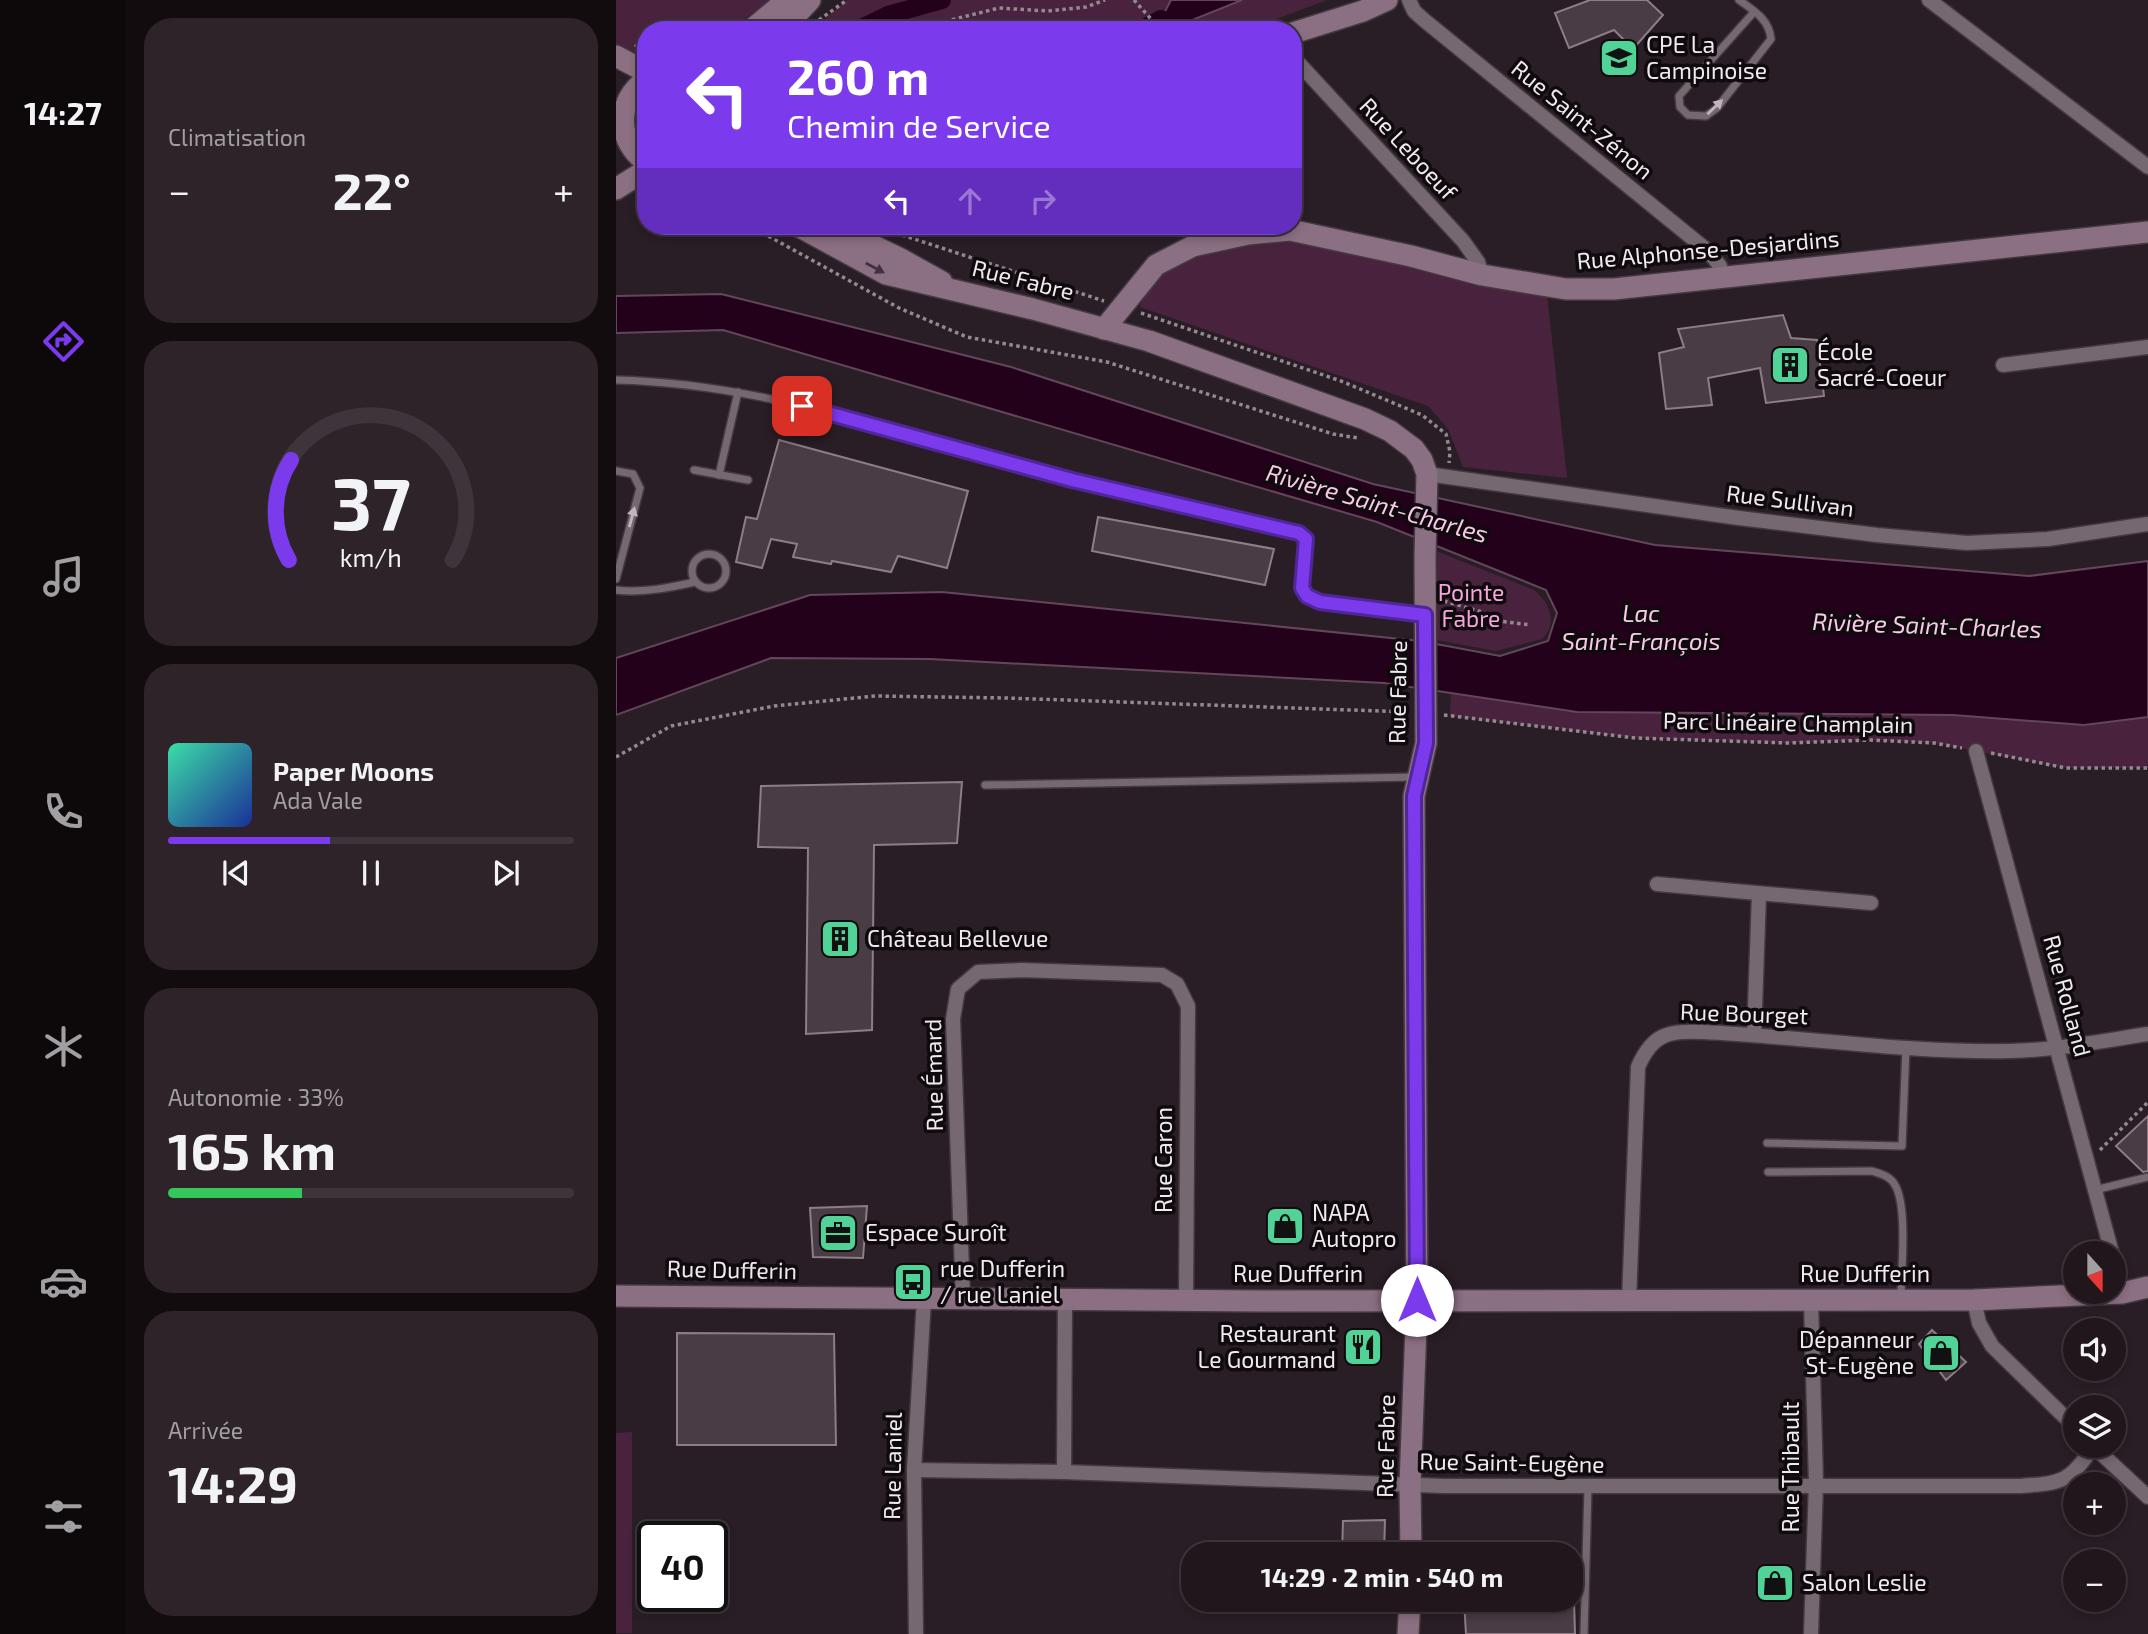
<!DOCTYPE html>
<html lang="fr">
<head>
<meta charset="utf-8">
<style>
  body { margin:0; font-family:"Exo 2",sans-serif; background:#2d2329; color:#f1f3f6; height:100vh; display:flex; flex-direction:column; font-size:26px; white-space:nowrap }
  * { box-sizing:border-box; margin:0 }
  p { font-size:23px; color:#a29fa3 }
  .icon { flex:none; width:38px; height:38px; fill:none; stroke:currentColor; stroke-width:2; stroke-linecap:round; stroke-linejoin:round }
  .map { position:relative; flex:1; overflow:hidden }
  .side { display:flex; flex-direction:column; gap:18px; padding:18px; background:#120c0f; width:490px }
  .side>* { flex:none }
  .top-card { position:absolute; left:21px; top:21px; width:665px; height:214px; border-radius:28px; box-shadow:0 4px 10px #0003,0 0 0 2px #3d353b; background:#7c3aed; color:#fff; overflow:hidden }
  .needle { width:46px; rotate:159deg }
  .fabs { position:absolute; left:1447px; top:1241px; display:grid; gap:14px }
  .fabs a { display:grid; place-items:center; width:63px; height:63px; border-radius:50%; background:#20161c; box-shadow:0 4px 10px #0003,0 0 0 2px #3d353b; font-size:35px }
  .speed { position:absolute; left:21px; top:1521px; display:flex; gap:14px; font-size:35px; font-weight:700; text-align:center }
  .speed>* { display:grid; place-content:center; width:91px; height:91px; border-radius:50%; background:#20161c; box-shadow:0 4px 10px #0003,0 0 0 2px #3d353b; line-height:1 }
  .speed .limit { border:4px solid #111; border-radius:10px; background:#fff; color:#111 }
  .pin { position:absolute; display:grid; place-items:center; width:60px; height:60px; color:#fff; margin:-30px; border-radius:14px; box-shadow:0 4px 10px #0006 }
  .me { position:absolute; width:77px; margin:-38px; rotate:0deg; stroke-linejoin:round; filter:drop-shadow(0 0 5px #0008) }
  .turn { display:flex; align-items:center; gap:24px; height:147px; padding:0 35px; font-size:32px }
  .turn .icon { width:91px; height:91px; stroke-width:2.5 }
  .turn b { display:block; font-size:49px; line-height:60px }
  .lanes { display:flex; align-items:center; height:66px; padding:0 35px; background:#0003; justify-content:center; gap:35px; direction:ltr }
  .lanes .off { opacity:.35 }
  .big { font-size:52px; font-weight:700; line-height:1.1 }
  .side .tile { flex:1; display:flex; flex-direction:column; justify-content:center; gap:10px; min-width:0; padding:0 24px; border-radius:28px; background:#2d2329 }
  .side .dial { align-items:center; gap:0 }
  .dial svg { height:182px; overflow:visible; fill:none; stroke:#3d353b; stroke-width:7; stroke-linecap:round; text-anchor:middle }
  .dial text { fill:#f1f3f6; stroke:none }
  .song { display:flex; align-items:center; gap:21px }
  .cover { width:84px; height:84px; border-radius:10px; background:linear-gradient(135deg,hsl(160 70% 55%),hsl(230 70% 35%)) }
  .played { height:7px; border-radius:4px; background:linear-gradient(90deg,#7c3aed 40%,#3d353b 40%) }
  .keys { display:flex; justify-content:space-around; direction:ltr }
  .heat { display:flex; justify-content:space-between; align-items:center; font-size:38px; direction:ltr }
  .charge { height:10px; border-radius:5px; background:linear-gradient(90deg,#34c759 33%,#3d353b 0) }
  .trip { position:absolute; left:565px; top:1542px; width:402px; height:70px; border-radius:28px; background:#20161c; box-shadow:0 4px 10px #0003,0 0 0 2px #3d353b; font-weight:700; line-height:70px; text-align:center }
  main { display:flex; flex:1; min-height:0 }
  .tab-bar { display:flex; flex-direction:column; width:126px; justify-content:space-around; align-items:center; background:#0d090b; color:#a29fa3 }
  .tab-bar .icon { width:49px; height:49px }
  .tab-bar .current { color:#7c3aed }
  .tab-bar b { font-size:32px; color:#f1f3f6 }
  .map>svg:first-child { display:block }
  .green { fill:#49233d }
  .water { fill:#24011a; stroke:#62475a; stroke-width:2 }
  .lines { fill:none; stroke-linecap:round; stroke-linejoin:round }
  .canal { stroke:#24011a; stroke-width:18 }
  .building { fill:#493c44; stroke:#8c7d86; stroke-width:2 }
  .lane-casing { stroke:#433a40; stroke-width:10 }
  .street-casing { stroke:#433a40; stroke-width:17 }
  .secondary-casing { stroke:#433a40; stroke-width:24 }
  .path { stroke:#938990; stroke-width:3.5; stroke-dasharray:3.5 3.5; stroke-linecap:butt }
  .lane { stroke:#766871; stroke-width:7 }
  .street { stroke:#766871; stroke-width:14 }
  .secondary { stroke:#8b6f82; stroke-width:21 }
  .oneway { fill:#c0b5bc }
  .oneway2 { fill:#41323c }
  .route-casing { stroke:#51269a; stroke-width:18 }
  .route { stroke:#7c3aed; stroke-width:12 }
  .labels { text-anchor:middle; stroke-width:7; stroke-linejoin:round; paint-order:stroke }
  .poi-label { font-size:23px; fill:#f1e9ee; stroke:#0f0a0d; text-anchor:start }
  .street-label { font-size:23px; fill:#f1e9ee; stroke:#0f0a0d }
  .park-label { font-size:23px; fill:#f8a5dc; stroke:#0f0a0d }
  .water-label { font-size:24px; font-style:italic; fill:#fbc8e9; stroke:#0f0a0d }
</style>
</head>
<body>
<main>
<nav class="tab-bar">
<b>14:27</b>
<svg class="icon current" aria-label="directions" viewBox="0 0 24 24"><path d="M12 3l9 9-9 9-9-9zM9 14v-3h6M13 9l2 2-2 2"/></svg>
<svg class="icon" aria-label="music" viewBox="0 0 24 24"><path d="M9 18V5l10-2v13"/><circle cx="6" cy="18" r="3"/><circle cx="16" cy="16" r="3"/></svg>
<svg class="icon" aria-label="phone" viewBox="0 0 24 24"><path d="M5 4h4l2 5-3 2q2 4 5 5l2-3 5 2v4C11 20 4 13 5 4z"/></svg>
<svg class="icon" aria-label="climate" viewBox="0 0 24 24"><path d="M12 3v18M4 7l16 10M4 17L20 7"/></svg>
<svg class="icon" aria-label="car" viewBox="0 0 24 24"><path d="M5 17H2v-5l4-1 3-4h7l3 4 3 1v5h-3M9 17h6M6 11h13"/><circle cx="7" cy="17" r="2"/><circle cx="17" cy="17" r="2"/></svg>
<svg class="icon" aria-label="filters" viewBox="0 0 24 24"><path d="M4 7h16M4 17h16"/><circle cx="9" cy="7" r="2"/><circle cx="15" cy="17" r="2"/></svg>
</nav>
<section class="side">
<div class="tile"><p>Climatisation</p>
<div class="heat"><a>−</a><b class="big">22°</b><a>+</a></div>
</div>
<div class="tile dial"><svg viewBox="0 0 100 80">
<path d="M14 69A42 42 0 1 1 86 69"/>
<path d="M14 69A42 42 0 0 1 15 25" stroke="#7c3aed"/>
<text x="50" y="56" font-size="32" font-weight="700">37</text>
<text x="50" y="72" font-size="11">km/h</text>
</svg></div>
<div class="tile">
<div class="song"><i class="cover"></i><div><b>Paper Moons</b><p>Ada Vale</p></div></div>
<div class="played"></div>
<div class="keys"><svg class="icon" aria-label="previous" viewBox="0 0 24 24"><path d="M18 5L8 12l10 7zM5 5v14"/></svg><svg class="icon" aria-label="pause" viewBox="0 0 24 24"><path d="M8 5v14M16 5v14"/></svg><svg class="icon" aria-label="next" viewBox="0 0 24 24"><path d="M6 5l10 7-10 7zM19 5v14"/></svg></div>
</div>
<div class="tile"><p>Autonomie · 33%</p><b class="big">165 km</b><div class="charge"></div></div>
<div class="tile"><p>Arrivée</p><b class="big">14:29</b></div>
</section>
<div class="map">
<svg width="1532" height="1634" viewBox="0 0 1532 1634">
  <rect width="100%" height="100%" fill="#2a1e26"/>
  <g class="green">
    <polygon points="0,0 154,0 113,30 30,30 30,56 7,54 0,51"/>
    <polygon points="231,0 711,0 631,30 196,30"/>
    <polygon points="662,239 736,251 931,294 951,478 847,467 832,429 812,406 524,307 529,288 558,262 598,246"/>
    <path d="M815 549 918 590C933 602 943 623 926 639L880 651 815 639Z"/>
    <polygon points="835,693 961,712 1337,715 1468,725 1532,717 1532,768 1450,768 1318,743 1254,740 1172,743 1019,738 834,716"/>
    <polygon points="16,1432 16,1633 0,1633 0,1433"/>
  </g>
  <g class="water">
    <polygon points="555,0 626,0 559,27 545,19"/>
    <polygon points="105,294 395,367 757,484 1039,545 1413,576 1532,561 1532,717 1468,725 1337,715 961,712 768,683 314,659 155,658 0,715 0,658 194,595 326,592 804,641 884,656 932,641 941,613 930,590 761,522 107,330 0,333 0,296"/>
  </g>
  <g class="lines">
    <g class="canal">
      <polyline points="241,30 272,15 326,0"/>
      <polyline points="525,30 545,19"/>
    </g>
  </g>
  <g class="building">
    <polygon points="974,0 1031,0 1047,15 1017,49 998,30 953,48 939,13"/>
    <polygon points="1167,315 1175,338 1201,340 1208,396 1150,403 1144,368 1092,378 1096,405 1050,409 1043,353 1068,347 1062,329"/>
    <polygon points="163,440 352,491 331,568 282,556 275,572 216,561 215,564 177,557 181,544 155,539 146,568 120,562 130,517 141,519"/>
    <polygon points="482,517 658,549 649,585 476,551"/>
    <polygon points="346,782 341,843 258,845 256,1030 190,1034 192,848 142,847 145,786"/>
    <polygon points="1532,1116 1532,1171 1527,1172 1500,1146"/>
    <polygon points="251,1206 247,1258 197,1257 194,1208"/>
    <polygon points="1316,1330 1350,1362 1330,1380 1303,1344"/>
    <polygon points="61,1333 218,1334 220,1445 61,1445"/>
    <polygon points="738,1334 759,1335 758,1359 736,1358"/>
    <polygon points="769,1520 768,1554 726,1554 727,1521"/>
    <polygon points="848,1600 958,1600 959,1634 850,1634"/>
  </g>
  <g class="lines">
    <g class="lane-casing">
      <g id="lane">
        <path d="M1123 0C1138 11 1153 19 1155 39L1101 108 1090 116 1072 115 1064 107 1063 96 1138 12"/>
        <path d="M0 380C140 383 276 430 409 467 500 493 592 512 683 533L690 539 686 588 691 596 704 602 808 614"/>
        <polyline points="78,470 132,480"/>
        <polyline points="0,471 17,474 24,488 0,579"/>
        <polyline points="103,475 122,392"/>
        <circle cx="93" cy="571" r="17"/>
        <path d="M0 590C27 593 52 588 79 582"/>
        <polyline points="369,785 798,777"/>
        <polyline points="1151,1143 1286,1146 1290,1048"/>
        <path d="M1152 1172 1256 1171C1265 1174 1274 1176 1279 1185 1292 1207 1285 1272 1285 1299"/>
        <polyline points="1479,1190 1532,1177"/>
        <polyline points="968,1634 972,1487"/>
      </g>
    </g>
    <g class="street-casing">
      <g id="street">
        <polyline points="793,0 798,11 808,20 1092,251 1104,266 1106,278"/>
        <polyline points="1313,0 1532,167"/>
        <polyline points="677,57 847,241 862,262 866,275"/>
        <polyline points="1387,365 1532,347"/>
        <polyline points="811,474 1123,518 1261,535 1351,543 1432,539 1532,524"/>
        <polyline points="1360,751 1496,1253"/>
        <polyline points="1041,884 1255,903"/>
        <polyline points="1138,1035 1143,894"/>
        <polyline points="1498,1262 1506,1293"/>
        <polyline points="347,1299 337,1019 342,989 362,972 405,970 546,975 561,984 572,1006 570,1301"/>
        <polyline points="1358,1300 1363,1323 1376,1346 1460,1428"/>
        <path d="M1013 1301 1022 1067C1037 1032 1054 1031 1088 1032 1190 1037 1292 1053 1394 1051 1440 1050 1486 1041 1532 1034"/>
        <polyline points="1195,1301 1200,1482 1195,1634"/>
        <polyline points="1477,1446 1532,1497"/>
        <path d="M298 1470 448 1472 828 1486H1403C1447 1483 1452 1483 1478 1446"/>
        <polyline points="448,1472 449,1300"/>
        <polyline points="300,1634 298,1470 308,1299"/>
      </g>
    </g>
    <g class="secondary-casing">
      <g id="secondary">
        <polyline points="135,30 171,0"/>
        <polyline points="166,30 194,0"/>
        <polyline points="677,33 747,11 771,0"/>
        <polyline points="0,56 30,72"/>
        <path d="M30 80C0 100 0 141 30 162"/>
        <polyline points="0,189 30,170"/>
        <polyline points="182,226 270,274 417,309 533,341 749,419 774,431 798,449 806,460 811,474 809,557 810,743 798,796 801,1300 794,1484 795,1554"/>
        <polyline points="216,226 283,258 326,282"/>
        <polyline points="488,329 540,265 577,246 632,234 674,230 795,256 866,275 950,289 998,289 1532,232"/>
        <polyline points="0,1296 645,1301 1358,1300 1506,1293 1532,1287"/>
        <polyline points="792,1634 794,1600"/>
      </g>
    </g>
    <g class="path">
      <polyline points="518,0 535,19 538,30"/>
      <polyline points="203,20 231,0"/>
      <path d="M41 30C60 23 82 17 99 30"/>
      <polyline points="310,30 331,21 383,8 432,11 470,7 489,0"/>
      <polyline points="19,47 30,36"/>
      <polyline points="134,226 283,308 351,337 491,362 717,434 742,438"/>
      <polyline points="267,226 286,235 488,301"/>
      <polyline points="525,313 725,381 806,415 830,434 834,452 833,463"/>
      <polyline points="828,601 866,612 883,621 915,625"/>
      <polyline points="828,715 1019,738 1172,743 1254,740 1318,743 1346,748"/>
      <polyline points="1375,753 1450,768 1532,768"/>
      <polyline points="0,757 55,726 158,706 259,696 391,698 792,712"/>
      <polyline points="1484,1150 1532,1102"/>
    </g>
    <use href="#lane" class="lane"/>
    <use href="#street" class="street"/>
    <use href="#secondary" class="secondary"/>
  </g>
  <defs><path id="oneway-solid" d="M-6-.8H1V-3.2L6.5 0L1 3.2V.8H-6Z" transform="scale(1.75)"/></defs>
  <g class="oneway">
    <use href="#oneway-solid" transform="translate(1099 107) rotate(-44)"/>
    <use href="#oneway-solid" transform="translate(16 517) rotate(-75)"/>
  </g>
  <use class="oneway2" href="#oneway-solid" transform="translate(259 268) rotate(28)"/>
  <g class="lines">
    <g class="route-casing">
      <polyline id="route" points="186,406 456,480 683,533 690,539 686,588 691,596 704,602 809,615 810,743 798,796 801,1300"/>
    </g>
    <use href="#route" class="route"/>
  </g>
  <defs>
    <g id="school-square" transform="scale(2.0125)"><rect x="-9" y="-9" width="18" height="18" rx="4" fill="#51d398" stroke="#0f0a0d"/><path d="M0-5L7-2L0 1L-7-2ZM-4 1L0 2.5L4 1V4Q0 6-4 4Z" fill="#111"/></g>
    <g id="building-square" transform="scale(2.0125)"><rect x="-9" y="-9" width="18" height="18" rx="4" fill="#51d398" stroke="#0f0a0d"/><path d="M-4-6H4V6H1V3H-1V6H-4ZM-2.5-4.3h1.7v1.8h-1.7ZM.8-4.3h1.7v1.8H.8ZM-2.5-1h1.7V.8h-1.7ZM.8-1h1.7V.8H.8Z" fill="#111"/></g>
    <g id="shop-square" transform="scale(2.0125)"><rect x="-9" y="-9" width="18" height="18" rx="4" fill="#51d398" stroke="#0f0a0d"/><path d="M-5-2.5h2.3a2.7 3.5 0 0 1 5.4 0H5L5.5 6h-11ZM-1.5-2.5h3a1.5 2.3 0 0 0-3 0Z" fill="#111"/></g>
    <g id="office-square" transform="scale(2.0125)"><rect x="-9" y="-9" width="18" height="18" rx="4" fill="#51d398" stroke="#0f0a0d"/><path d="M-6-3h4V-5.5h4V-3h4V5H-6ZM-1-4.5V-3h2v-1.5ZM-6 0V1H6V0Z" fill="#111"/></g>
    <g id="bus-square" transform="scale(2.0125)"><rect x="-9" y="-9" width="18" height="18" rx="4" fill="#51d398" stroke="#0f0a0d"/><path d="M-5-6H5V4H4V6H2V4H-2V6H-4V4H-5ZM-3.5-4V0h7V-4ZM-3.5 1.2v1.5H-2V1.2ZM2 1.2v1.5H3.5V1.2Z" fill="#111"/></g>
    <g id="restaurant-square" transform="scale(2.0125)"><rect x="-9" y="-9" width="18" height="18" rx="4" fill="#51d398" stroke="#0f0a0d"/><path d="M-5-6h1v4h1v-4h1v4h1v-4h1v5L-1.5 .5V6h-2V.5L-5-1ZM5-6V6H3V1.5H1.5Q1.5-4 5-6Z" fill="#111"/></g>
  </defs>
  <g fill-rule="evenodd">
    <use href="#school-square" x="1003" y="58"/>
    <use href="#building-square" x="1174" y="365"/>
    <use href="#building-square" x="224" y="939"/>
    <use href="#shop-square" x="669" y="1226"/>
    <use href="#office-square" x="222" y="1233"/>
    <use href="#bus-square" x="297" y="1282"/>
    <use href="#restaurant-square" x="747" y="1347"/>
    <use href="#shop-square" x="1325" y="1353"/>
    <use href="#shop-square" x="1159" y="1583"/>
  </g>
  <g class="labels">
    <g class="poi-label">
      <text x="1030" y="53">CPE La<tspan x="1030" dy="26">Campinoise</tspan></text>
      <text x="1201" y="360">École<tspan x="1201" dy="26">Sacré-Coeur</tspan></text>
      <text x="251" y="947">Château Bellevue</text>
      <text x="696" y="1221">NAPA<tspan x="696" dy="26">Autopro</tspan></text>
      <text x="249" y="1241">Espace Suroît</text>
      <text x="324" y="1277">rue Dufferin<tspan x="324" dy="26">/ rue Laniel</tspan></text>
      <text x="720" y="1342" text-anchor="end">Restaurant<tspan x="720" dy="26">Le Gourmand</tspan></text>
      <text x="1298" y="1348" text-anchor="end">Dépanneur<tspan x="1298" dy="26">St-Eugène</tspan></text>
      <text x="1186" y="1591">Salon Leslie</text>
    </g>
    <g class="street-label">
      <text transform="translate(966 120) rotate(39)" y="8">Rue Saint-Zénon</text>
      <text transform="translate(792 149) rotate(47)" y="8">Rue Leboeuf</text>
      <text transform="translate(1092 250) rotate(-5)" y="8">Rue Alphonse-Desjardins</text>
      <text transform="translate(407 280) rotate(14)" y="8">Rue Fabre</text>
      <text transform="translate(1174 501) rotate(7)" y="8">Rue Sullivan</text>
      <text transform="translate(782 692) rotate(-89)" y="8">Rue Fabre</text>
      <text transform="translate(1172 723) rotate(1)" y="8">Parc Linéaire Champlain</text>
      <text transform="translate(1451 996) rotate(75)" y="8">Rue Rolland</text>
      <text transform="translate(1128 1014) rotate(2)" y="8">Rue Bourget</text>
      <text transform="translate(318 1075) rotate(-91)" y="8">Rue Émard</text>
      <text transform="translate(548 1160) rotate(-90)" y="8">Rue Caron</text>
      <text transform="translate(116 1270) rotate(1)" y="8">Rue Dufferin</text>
      <text x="682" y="1282">Rue Dufferin</text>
      <text x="1249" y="1282">Rue Dufferin</text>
      <text transform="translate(770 1446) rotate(-89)" y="8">Rue Fabre</text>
      <text transform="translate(896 1463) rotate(1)" y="8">Rue Saint-Eugène</text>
      <text transform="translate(277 1466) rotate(-89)" y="8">Rue Laniel</text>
      <text transform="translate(1175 1467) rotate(-90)" y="8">Rue Thibault</text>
    </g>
    <g class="park-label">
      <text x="855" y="601">Pointe<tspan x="855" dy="26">Fabre</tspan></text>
    </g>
    <g class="water-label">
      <text transform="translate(761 504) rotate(16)" y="8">Rivière Saint-Charles</text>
      <text x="1025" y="622">Lac<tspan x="1025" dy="28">Saint-François</tspan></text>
      <text transform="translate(1311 626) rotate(2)" y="8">Rivière Saint-Charles</text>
    </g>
  </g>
</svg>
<div class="fabs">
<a><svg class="needle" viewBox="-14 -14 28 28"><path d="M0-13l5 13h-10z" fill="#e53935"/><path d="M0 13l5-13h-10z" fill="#a29fa3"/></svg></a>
<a><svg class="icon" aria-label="sound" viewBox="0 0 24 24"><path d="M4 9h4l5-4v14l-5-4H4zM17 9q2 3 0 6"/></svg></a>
<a><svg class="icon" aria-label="layers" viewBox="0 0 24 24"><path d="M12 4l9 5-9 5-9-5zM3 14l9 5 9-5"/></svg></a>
<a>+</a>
<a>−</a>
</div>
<div class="speed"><div class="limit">40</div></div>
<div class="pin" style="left:186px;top:406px;background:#d93025"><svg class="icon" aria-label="arrive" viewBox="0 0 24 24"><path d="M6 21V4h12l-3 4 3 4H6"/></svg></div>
<svg class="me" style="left:801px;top:1300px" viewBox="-20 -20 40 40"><circle r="19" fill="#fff"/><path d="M0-13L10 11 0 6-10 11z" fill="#7c3aed"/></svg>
<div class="trip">14:29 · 2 min · 540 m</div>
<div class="top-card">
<div class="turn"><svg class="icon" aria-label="left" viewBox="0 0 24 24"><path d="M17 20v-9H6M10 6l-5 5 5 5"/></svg><div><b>260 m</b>Chemin de Service</div></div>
<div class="lanes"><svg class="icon" aria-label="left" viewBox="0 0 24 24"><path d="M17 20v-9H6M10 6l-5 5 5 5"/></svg><svg class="icon off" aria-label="ahead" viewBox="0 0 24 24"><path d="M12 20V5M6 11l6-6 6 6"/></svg><svg class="icon off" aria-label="right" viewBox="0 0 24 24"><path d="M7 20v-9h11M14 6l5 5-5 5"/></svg></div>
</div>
</div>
</main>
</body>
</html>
